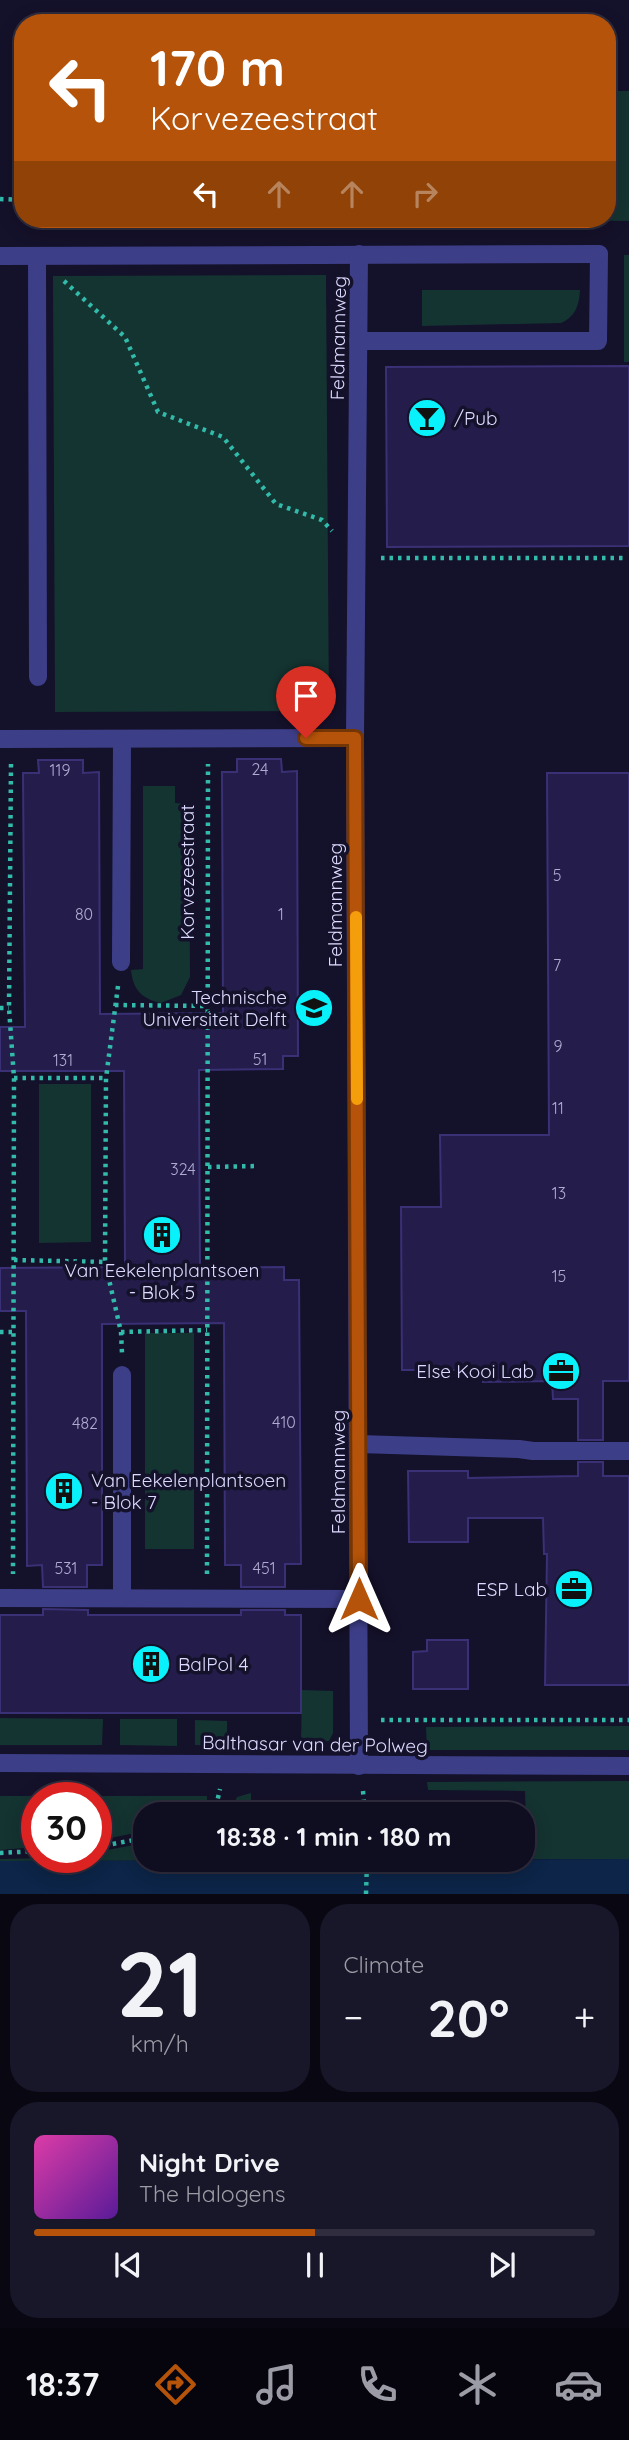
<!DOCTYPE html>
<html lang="en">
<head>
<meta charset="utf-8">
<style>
  body { margin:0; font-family:Quicksand,sans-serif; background:#181629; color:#f1f3f6; height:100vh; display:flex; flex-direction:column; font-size:26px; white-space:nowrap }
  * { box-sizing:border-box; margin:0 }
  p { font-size:23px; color:#9b9ca5 }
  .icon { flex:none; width:38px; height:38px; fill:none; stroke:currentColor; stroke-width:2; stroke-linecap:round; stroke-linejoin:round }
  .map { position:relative; height:1894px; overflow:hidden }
  .panel { display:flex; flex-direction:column; gap:10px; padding:10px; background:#080712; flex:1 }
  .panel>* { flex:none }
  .banner { position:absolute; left:14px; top:14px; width:602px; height:214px; border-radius:28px; box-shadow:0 4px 18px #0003,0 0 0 2px #2f2d3e; background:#b45309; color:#fff; overflow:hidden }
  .speed { position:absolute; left:21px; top:1782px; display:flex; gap:14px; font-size:35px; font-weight:700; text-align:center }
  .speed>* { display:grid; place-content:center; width:91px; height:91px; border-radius:50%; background:#0f0d20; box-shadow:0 4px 18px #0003,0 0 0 2px #2f2d3e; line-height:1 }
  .speed .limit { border:10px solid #d22; background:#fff; color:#111 }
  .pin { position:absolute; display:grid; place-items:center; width:60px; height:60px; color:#fff; margin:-72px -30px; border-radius:50% 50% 50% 0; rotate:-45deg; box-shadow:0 0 7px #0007 }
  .pin .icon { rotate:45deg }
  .me { position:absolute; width:77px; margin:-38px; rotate:0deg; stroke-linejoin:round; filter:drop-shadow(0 0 5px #0008) }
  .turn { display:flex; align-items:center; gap:24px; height:147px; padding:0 21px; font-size:32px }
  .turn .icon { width:91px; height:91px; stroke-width:2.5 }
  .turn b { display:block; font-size:49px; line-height:60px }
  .lanes { display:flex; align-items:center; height:66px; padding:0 21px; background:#0003; justify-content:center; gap:35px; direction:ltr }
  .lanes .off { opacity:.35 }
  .big { font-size:52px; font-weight:800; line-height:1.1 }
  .panel .card { flex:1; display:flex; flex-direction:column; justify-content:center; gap:10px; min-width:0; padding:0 24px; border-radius:28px; background:#181629 }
  .panel .dial { align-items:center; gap:0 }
  .dial b { font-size:91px; line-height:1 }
  .song { display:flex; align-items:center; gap:21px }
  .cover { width:84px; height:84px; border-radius:10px; background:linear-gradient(135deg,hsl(320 70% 55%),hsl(270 70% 35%)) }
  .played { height:7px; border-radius:4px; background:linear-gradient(90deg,#b45309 50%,#2f2d3e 50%) }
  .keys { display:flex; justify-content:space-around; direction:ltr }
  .heat { display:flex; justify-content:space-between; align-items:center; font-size:38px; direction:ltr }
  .panel .tiles { flex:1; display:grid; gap:10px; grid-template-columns:1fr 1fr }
  .card:last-child { grid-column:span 2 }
  .trip { position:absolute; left:133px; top:1802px; width:402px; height:70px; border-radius:28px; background:#0f0d20; box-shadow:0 4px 18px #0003,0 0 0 2px #2f2d3e; font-weight:800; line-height:70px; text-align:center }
  .tab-bar { display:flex; height:112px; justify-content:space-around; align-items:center; background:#06050d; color:#9b9ca5 }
  .tab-bar .icon { width:49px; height:49px }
  .tab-bar .active { color:#b45309 }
  .tab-bar b { font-size:32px; color:#f1f3f6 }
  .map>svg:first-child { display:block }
  .green { fill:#143431 }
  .water { fill:#0c2548 }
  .building { fill:#241d4b; stroke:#3a3076; stroke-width:2 }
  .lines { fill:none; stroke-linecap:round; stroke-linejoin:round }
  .path { stroke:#32bbab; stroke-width:4.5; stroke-dasharray:3.5 5; stroke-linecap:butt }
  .lane { stroke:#3d3e88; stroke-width:18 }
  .street { stroke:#3d3e88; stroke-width:18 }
  .route-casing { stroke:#753606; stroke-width:18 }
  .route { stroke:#b45309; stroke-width:12 }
  .slow { stroke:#f59e0b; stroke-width:12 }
  .labels { text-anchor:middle; stroke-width:7; stroke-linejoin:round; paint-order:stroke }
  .number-label { font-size:16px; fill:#afabd2 }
  .street-label { font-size:19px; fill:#dddaff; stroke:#14112a }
  .poi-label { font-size:19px; fill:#dddaff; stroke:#14112a; text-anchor:start }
</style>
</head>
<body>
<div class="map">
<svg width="629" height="1894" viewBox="0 0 629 1894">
  <rect width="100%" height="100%" fill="#14112a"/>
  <g class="green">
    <polygon points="607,91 629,91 629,221 549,220 607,219"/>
    <rect x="624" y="255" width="5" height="107"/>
    <polygon points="326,275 329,711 55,712 53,276"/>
    <path d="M422 290H580C579 305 576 316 561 323L422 326Z"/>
    <path d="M143 786H175V803L189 804 190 977 181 995 161 1003C142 999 133 990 131 970L143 969Z"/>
    <polygon points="39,1084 91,1084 91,1242 39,1243"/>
    <rect x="145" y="1333" width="49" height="216"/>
    <polygon points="302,1690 333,1691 333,1733 329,1741 301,1743"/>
    <polygon points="0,1718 103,1719 102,1745 0,1745"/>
    <polygon points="120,1719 177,1719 177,1746 120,1745"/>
    <polygon points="195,1720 227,1721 227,1746 195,1745"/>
    <polygon points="629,1726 629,1750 427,1750 426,1727"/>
    <polygon points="629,1781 629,1859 523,1859 523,1827 526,1826 525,1791 428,1790 427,1782"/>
    <polygon points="251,1793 251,1815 229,1815 237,1797"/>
    <polygon points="0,1796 207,1796 207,1804 202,1815 145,1815 145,1831 96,1841 96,1797 37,1797 37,1847 0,1850"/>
    <polygon points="145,1843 145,1860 419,1860 0,1861 0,1859 96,1857 96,1852"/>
  </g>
  <polygon class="water" points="629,1859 629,1894 0,1894 0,1861"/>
  <g class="building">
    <polygon points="629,366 629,546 387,547 386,367"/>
    <polygon points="237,759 281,759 282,772 297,771 298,1056 283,1056 283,1069 199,1070 200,1268 284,1267 284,1280 299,1280 301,1564 285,1564 285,1587 241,1587 241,1565 225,1565 224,1323 102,1324 102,1565 87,1565 87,1587 43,1587 42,1565 27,1566 26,1311 0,1311 0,1268 125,1267 124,1071 0,1071 0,1027 25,1027 23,773 39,773 38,760 83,760 83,773 99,772 100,1014 223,1013 222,772 237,772"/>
    <polygon points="547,773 629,773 629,1381 603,1381 603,1440 578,1440 578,1399 553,1399 552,1381 483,1382 483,1370 402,1370 401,1207 441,1207 440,1135 549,1135"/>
    <polygon points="578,1462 603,1462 603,1476 629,1476 629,1685 545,1685 547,1554 544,1554 543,1518 468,1518 468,1542 409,1542 408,1471 468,1471 468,1478 578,1476"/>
    <polygon points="43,1609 88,1610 88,1615 241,1615 241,1610 285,1610 285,1615 301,1615 301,1713 0,1713 0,1615 43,1615"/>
    <polygon points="427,1640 468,1640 468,1689 413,1689 413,1652 427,1651"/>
  </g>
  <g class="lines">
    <g class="path">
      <polyline points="0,199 23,200"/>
      <polyline points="396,219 396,229"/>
      <polyline points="64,281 125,337 158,412 223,437 276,504 322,520 332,531"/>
      <polyline points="381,558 625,558"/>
      <polyline points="11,764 9,1008 14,1078 13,1574"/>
      <polyline points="118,986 106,1078 105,1262 121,1332 122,1353"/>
      <polyline points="115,1005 208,1006"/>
      <polyline points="0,1008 9,1008"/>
      <polyline points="14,1078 106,1078"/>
      <polyline points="208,1167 258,1166"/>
      <polyline points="14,1260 105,1262"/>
      <polyline points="0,1332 14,1332"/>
      <polyline points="121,1332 207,1330"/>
      <polyline points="207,1574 208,764"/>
      <polyline points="381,1720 629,1720"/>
      <polyline points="363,1791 365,1815"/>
      <polyline points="214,1815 220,1789"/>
      <polyline points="96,1847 145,1838"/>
      <polyline points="0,1853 37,1851"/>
      <polyline points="366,1894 367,1860"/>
    </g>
    <g class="lane">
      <polyline points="358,341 598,341 599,254"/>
      <polyline points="121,962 122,739"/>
      <polyline points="359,1444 519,1449 533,1451 629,1451"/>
    </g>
    <g class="street">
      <polyline points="0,256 599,254"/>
      <polyline points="37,256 38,677"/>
      <polyline points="0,739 355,738"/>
      <polyline points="0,1598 359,1599"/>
      <polyline points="122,1598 122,1375"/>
      <polyline points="0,1763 629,1766"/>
      <polyline points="359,1766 355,738 359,254"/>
    </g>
  </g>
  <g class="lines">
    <g class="route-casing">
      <polyline id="route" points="306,738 355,738 359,1599"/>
    </g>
    <use href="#route" class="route"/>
    <polyline class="slow" points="356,917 357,1099"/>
  </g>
  <defs>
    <g id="bar-disc" transform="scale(2.0125)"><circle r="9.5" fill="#09f2fc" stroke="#14112a"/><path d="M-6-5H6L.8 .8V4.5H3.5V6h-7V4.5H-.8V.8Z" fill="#111"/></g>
    <g id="university-disc" transform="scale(2.0125)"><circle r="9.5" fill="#09f2fc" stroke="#14112a"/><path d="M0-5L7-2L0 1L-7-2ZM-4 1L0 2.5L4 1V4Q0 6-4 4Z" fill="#111"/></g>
    <g id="building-disc" transform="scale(2.0125)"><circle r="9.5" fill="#09f2fc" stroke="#14112a"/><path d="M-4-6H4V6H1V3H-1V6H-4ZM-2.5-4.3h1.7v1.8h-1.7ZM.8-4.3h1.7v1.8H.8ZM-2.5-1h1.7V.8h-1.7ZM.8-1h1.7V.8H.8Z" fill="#111"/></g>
    <g id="office-disc" transform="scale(2.0125)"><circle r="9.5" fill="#09f2fc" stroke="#14112a"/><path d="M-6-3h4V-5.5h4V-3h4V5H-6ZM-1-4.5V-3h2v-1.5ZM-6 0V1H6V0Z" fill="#111"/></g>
  </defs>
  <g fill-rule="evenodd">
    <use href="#bar-disc" x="427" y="418"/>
    <use href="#university-disc" x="314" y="1008"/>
    <use href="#building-disc" x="162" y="1235"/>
    <use href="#office-disc" x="561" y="1371"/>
    <use href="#building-disc" x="64" y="1491"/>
    <use href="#office-disc" x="574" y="1589"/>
    <use href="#building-disc" x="151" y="1664"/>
  </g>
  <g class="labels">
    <g class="number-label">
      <text x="260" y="775">24</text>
      <text x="60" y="776">119</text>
      <text x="557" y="881">5</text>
      <text x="84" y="920">80</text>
      <text x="281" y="920">1</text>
      <text x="557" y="971">7</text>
      <text x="558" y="1052">9</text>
      <text x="260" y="1065">51</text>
      <text x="63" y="1066">131</text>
      <text x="558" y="1114">11</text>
      <text x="183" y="1175">324</text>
      <text x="559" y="1199">13</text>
      <text x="559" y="1282">15</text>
      <text x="284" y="1428">410</text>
      <text x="85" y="1429">482</text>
      <text x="66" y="1574">531</text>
      <text x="264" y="1574">451</text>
    </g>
    <g class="street-label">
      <text transform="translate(338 338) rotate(-89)" y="7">Feldmannweg</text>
      <text transform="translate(187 872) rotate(-90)" y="7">Korvezeestraat</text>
      <text transform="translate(335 905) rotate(-90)" y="7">Feldmannweg</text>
      <text transform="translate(338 1472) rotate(-90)" y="7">Feldmannweg</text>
      <text transform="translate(315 1744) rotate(1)" y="7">Balthasar van der Polweg</text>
    </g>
    <g class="poi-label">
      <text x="454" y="425">/Pub</text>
      <text x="287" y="1004" text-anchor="end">Technische<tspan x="287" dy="22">Universiteit Delft</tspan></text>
      <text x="162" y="1277" text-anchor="middle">Van Eekelenplantsoen<tspan x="162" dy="22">- Blok 5</tspan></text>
      <text x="534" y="1378" text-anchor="end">Else Kooi Lab</text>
      <text x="91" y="1487">Van Eekelenplantsoen<tspan x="91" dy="22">- Blok 7</tspan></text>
      <text x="547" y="1596" text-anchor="end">ESP Lab</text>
      <text x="178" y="1671">BalPol 4</text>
    </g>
  </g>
</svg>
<div class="speed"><div class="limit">30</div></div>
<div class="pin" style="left:306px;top:738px;background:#d93025"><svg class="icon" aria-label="arrive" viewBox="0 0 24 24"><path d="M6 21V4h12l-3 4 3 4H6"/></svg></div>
<svg class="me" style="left:359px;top:1599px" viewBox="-20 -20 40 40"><path d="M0-17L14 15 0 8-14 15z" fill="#b45309" stroke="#fff" stroke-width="4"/></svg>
<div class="trip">18:38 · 1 min · 180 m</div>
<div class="banner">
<div class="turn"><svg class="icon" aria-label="left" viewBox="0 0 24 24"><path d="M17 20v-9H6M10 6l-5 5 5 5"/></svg><div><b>170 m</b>Korvezeestraat</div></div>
<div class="lanes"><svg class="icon" aria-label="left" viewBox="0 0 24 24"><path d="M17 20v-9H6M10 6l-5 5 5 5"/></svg><svg class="icon off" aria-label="ahead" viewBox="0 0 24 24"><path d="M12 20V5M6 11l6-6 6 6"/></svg><svg class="icon off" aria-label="ahead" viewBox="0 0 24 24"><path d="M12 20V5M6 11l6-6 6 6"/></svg><svg class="icon off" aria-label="right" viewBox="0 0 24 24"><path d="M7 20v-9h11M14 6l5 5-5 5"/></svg></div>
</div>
</div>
<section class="panel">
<div class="tiles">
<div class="card dial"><b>21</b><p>km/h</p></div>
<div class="card"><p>Climate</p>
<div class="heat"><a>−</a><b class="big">20°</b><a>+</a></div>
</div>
<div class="card">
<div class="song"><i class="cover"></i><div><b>Night Drive</b><p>The Halogens</p></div></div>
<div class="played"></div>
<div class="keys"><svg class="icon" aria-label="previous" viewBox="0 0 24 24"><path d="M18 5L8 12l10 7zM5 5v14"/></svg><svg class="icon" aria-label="pause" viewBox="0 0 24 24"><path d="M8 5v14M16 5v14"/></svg><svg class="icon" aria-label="next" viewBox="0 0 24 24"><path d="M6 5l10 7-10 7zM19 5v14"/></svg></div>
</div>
</div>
</section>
<nav class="tab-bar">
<b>18:37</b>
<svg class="icon active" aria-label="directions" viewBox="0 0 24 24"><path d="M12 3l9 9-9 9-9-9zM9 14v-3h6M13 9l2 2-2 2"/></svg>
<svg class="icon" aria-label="music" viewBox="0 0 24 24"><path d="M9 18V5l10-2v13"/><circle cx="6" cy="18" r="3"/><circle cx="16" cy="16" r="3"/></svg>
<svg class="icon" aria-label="phone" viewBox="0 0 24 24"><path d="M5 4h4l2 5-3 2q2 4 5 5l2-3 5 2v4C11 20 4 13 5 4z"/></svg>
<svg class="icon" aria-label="climate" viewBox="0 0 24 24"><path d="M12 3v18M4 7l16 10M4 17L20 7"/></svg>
<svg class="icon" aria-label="car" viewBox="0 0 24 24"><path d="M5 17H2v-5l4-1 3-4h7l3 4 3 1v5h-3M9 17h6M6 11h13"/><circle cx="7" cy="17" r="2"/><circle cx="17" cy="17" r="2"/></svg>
</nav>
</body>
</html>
